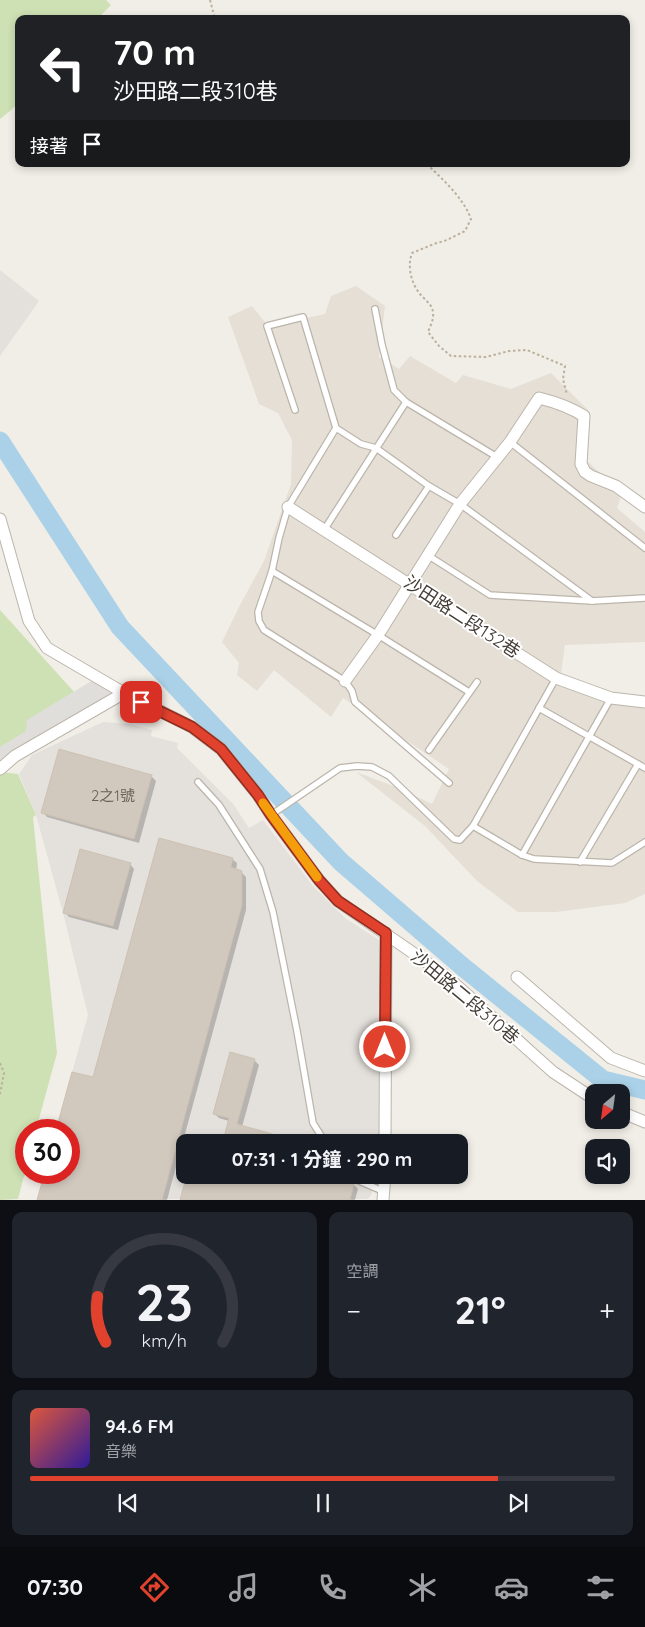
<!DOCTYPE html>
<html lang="zh-TW">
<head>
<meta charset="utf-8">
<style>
  body { margin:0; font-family:Quicksand,"Noto Sans TC",sans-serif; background:#20242c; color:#f1f3f6; height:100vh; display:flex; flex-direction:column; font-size:19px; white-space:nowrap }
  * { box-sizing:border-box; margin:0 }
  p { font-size:16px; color:#9ea1a6 }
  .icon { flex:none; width:28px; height:28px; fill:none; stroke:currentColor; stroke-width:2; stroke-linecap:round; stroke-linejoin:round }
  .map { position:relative; height:1200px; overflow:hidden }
  .drawer { display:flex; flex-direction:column; gap:12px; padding:12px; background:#0d0f14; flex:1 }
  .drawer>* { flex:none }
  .top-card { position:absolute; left:15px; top:15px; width:615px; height:152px; border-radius:10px; box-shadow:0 2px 8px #0003; background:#202124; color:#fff; overflow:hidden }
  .needle { width:32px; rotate:209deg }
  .buttons { position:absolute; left:585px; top:1084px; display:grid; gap:10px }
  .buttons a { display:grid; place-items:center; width:45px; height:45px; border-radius:10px; background:#171b24; box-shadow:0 2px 8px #0003; font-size:25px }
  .speed { position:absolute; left:15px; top:1119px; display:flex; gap:10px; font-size:25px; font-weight:700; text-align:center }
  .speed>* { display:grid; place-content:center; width:65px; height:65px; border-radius:50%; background:#171b24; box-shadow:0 2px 8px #0003; line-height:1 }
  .speed .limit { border:8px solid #d22; background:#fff; color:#111 }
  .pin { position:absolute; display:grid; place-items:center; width:42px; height:42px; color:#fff; margin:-21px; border-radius:10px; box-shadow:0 2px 8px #0006 }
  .me { position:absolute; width:55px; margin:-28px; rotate:0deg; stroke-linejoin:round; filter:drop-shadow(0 0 4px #0008) }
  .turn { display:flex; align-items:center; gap:18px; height:105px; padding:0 15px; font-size:22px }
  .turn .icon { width:65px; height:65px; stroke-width:2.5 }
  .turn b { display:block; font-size:35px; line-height:42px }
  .then { display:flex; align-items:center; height:48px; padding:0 15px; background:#0003; gap:10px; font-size:19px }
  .big { font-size:38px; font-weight:700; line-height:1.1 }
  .drawer .widget { flex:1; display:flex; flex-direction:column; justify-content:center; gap:8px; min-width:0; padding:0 18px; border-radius:10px; background:#20242c }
  .drawer .dial { align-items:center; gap:0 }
  .dial svg { height:130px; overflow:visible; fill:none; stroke:#363941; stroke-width:7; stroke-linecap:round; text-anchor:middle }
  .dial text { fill:#f1f3f6; stroke:none }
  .song { display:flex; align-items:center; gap:15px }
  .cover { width:60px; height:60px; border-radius:8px; background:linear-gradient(135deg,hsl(10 70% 55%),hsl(250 70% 35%)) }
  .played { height:5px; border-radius:2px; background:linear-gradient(90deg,#e1422e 80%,#363941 80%) }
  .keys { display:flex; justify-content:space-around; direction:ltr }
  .heat { display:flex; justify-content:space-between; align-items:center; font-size:28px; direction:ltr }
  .drawer .tiles { flex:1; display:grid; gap:12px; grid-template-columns:1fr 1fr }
  .widget:last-child { grid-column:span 2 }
  .trip { position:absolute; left:176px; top:1134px; width:292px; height:50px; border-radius:10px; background:#171b24; box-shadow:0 2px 8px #0003; font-weight:700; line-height:50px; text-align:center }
  .dock { display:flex; height:80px; justify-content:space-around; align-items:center; background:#090b0e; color:#9ea1a6 }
  .dock .icon { width:35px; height:35px }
  .dock .selected { color:#e1422e }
  .dock b { font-size:22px; color:#f1f3f6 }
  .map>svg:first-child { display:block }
  .residential { fill:#e5dfd6 }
  .industrial { fill:#e4e0dc }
  .green { fill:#cee1b4 }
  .parking { fill:#e0dedb }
  .shadow { fill:#0003 }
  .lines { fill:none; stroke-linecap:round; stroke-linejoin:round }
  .river { stroke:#aad1e7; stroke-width:19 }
  .building { fill:#d2c9be; stroke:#ccc1b2 }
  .lane-casing { stroke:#bcb5ab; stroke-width:8 }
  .street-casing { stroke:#bcb5ab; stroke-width:13 }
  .path { stroke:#bcb09d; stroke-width:2; stroke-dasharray:2.5 2.5; stroke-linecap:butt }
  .lane { stroke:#fff; stroke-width:5.5 }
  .street { stroke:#fff; stroke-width:11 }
  .route-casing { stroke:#922b1e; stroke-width:12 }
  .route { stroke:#e1422e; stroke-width:9 }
  .slow { stroke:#f59e0b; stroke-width:9 }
  .labels { text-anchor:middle; stroke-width:4; stroke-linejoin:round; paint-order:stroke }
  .number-label { font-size:15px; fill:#686159 }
  .street-label { font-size:18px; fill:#443e37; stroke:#fff }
</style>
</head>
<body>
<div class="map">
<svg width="645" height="1200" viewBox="0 0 645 1200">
  <rect width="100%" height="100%" fill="#f1eee7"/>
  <polygon class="residential" points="356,286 385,306 379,357 399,369 410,356 456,383 463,375 511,389 551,373 589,411 587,461 622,493 617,508 645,532 645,642 565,645 561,673 645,706 645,894 625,903 556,912 518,912 477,881 425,826 356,772 401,789 432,804 449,769 343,698 331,717 274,670 257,691 237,675 239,663 222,642 240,605 264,561 291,484 292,440 278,413 259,404 228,317 252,306 268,326 325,314 331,296"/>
  <g class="industrial">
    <polygon points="0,270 39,301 0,356"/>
    <polygon points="103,722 130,724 152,730 151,736 178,743 177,748 233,804 249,828 263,820 313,886 345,918 382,942 379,1142 185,1142 185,1175 377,1175 371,1195 368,1199 37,1199 45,1173 69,1172 69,1130 56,1130 88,1015 63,913 36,815 19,774 32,755"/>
  </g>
  <g class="green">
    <polygon points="0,0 106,0 111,5 97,19 19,19 19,102 10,111 0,119"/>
    <polygon points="0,610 76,694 0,758"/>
    <polygon points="0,772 18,774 36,815 33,817 57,1053 36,1130 26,1130 26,1168 18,1199 0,1200"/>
  </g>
  <polygon class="parking" points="93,680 115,691 14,755 0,767 0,747 26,731 27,720"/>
  <g class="shadow">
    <polygon points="151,776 156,781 139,843 47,817 43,812"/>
    <polygon points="232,859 237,863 236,870 241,872 246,877 246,910 167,1200 39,1200 69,1172 69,1130 58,1130 94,1079"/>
    <polygon points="130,864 134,869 118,930 69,917 65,912"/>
    <polygon points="254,1060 259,1065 242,1127 297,1142 224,1142 229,1121 219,1118 214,1113"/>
    <polygon points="188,1175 334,1175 351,1182 358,1189 355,1200 181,1200"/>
  </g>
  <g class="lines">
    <polyline class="river" points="0,441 120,627 341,862 463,967 603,1080 645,1090"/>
  </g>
  <g class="building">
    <polygon points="59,749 152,775 134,839 41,813"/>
    <polygon points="159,838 233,858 231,867 242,871 242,905 162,1200 37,1200 45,1172 69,1172 69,1130 56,1130 72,1072 93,1077"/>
    <polygon points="80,849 131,863 113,926 63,913"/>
    <polygon points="230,1052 255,1059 237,1124 293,1140 293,1142 223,1142 229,1118 213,1114"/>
    <polygon points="187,1175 339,1175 349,1178 354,1184 350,1200 180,1200"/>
  </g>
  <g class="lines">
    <g class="lane-casing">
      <g id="lane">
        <polyline points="375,309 382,345 394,390 406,402 497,457"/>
        <polyline points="295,410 267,326 303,317 336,428 288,507 279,538 272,571 258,612 259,621 264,630 345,681 352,691 355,702 449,783"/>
        <polyline points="336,428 361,444 376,448 429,486 460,504 592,601"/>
        <polyline points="510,442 645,548"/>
        <polyline points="324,530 406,402"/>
        <polyline points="396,535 429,486"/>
        <polyline points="429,556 490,595 592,601 645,598"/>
        <polyline points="272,571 378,635 469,692"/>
        <polyline points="539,708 645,768"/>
        <polyline points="429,750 477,682"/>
        <polyline points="198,782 219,805 260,869 273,912 297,1031 313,1123 325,1142"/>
        <polyline points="271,815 340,768 357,766 372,767 389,776 454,839 460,840 473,826 556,678"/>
        <polyline points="473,826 522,855 534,859 612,863 645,842"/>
        <polyline points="522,855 611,698"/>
        <polyline points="580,862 638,764"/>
        <polyline points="353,1175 357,1180 385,1192"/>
      </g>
    </g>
    <g class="street-casing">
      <g id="street">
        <polyline points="288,507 556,678 611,698 645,702"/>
        <polyline points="0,519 29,621 47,648 124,693 192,727 221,749 258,795 271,815 319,880 338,901 445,975 553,1072 594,1099"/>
        <path d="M345 681 378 635 460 504 510 442 539 398C555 402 570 407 584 416L581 464 585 472 591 476 616 486 645 507"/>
        <polyline points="0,769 15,756 124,693"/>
        <polyline points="517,977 611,1058 645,1071"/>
        <polyline points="621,1112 645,1122"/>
        <polyline points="385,1142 386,933"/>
        <polyline points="383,1200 385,1175"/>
      </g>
    </g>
    <g class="path">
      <polyline points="210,0 215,19"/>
      <path d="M427 164C443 180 463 197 471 219L465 231 447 240 434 244 412 253C407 266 411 283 420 294 425 300 433 305 433 313 434 319 430 327 428 332L439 346 451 356 486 357 509 351 527 350 565 366 563 379 567 395"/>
      <polyline points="0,1063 4,1073 0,1094"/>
    </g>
    <use href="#lane" class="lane"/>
    <use href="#street" class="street"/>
  </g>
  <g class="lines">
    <g class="route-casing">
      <polyline id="route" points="141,702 192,727 221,749 258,795 271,815 319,880 338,901 386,933 385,1047"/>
    </g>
    <use href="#route" class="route"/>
    <polyline class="slow" points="263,803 317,877"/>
  </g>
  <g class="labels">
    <g class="number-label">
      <text x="113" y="801">2之1號</text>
    </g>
    <g class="street-label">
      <text transform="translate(462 617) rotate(33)" y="6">沙田路二段132巷</text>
      <text transform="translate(465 997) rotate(40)" y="6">沙田路二段310巷</text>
    </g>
  </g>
</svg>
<div class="buttons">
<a><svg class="needle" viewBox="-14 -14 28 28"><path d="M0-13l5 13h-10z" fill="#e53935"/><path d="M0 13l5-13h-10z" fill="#9ea1a6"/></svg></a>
<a><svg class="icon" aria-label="sound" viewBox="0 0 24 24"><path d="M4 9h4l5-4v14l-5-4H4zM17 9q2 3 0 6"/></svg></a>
</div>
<div class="speed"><div class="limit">30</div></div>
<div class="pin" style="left:141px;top:702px;background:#d93025"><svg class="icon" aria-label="arrive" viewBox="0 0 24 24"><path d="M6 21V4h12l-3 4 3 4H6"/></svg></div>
<svg class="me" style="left:385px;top:1047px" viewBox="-20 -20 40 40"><circle r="17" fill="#e1422e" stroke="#fff" stroke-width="3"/><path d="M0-11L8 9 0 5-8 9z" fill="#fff"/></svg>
<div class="trip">07:31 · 1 分鐘 · 290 m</div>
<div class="top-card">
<div class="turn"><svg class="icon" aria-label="left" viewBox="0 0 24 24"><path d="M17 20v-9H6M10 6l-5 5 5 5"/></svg><div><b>70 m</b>沙田路二段310巷</div></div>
<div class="then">接著<svg class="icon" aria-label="arrive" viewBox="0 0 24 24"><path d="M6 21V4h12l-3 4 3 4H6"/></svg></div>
</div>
</div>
<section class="drawer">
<div class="tiles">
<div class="widget dial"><svg viewBox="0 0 100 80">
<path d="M14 69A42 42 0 1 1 86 69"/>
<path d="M14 69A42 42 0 0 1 9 41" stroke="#e1422e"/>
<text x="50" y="56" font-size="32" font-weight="700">23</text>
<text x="50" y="72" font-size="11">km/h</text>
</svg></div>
<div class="widget"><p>空調</p>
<div class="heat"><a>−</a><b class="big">21°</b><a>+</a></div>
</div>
<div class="widget">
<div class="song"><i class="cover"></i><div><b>94.6 FM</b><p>音樂</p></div></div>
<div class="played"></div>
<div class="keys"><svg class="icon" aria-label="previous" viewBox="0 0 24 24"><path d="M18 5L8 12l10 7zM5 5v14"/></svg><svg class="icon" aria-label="pause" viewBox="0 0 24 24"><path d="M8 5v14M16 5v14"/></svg><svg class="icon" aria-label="next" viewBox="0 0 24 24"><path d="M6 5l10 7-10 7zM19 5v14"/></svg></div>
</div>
</div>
</section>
<nav class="dock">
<b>07:30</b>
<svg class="icon selected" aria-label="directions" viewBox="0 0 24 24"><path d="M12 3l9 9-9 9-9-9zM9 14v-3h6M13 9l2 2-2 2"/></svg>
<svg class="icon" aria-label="music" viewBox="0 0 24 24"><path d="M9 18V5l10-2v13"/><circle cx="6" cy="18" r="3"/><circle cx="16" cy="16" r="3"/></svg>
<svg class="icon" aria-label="phone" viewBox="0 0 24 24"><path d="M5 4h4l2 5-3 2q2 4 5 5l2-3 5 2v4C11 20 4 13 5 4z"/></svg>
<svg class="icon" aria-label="climate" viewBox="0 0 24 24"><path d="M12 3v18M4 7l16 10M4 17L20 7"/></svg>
<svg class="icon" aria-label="car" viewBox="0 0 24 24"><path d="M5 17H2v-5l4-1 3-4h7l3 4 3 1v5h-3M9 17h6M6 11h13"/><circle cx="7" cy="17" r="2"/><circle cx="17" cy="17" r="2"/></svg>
<svg class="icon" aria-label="filters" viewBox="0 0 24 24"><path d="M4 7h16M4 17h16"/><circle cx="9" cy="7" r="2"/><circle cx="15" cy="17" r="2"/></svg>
</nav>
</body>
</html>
